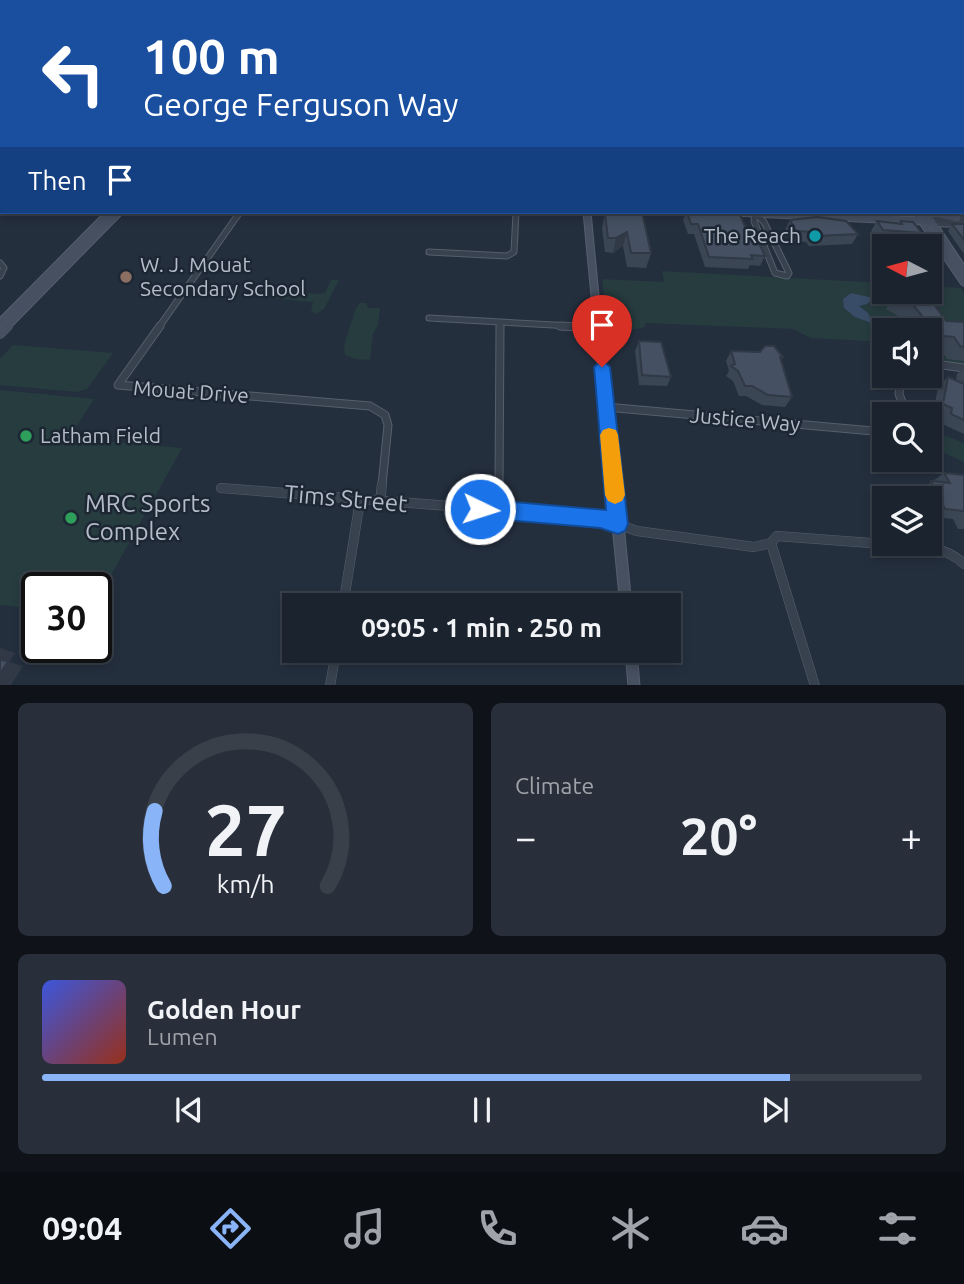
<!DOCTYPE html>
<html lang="en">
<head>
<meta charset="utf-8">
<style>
  body { margin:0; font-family:Ubuntu,sans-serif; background:#282f3a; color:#f1f3f6; height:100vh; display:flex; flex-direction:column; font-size:26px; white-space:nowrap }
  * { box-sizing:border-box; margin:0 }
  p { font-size:23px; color:#a0a4aa }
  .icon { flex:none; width:38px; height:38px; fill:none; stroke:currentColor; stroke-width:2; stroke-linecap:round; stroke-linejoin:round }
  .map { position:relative; height:685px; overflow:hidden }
  .panel { display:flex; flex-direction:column; gap:18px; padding:18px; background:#0f1319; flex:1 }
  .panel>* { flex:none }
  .top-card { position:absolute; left:0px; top:0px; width:964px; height:214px; box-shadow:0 4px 10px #0003,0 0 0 2px #39404a; background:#1a4fa0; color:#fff; overflow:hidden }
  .needle { width:46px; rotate:276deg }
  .tools { position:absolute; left:872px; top:234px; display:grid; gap:14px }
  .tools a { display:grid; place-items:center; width:70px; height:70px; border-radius:0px; background:#1b232e; box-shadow:0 4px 10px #0003,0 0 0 2px #39404a; font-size:35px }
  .speed { position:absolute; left:21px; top:572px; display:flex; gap:14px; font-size:35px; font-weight:700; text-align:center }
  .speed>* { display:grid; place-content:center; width:91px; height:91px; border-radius:50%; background:#1b232e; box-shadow:0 4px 10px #0003,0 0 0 2px #39404a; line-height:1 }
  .speed .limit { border:4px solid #111; border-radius:10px; background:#fff; color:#111 }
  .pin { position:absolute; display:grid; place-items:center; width:60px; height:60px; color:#fff; margin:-72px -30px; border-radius:50% 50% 50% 0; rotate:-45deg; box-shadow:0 0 7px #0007 }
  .pin .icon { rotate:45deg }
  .me { position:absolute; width:77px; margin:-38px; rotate:94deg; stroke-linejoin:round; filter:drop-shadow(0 0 5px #0008) }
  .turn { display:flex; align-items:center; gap:24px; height:147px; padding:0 28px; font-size:32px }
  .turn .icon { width:91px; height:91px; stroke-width:2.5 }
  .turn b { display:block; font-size:49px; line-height:60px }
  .then { display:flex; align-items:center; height:66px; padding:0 28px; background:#0003; gap:14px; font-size:26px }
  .big { font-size:52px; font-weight:600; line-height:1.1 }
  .panel .tile { flex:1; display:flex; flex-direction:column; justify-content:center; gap:10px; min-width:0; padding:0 24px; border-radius:10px; background:#282f3a }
  .panel .dial { align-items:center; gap:0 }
  .dial svg { height:182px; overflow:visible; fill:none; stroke:#39404a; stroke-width:7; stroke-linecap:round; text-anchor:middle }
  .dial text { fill:#f1f3f6; stroke:none }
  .song { display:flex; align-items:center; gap:21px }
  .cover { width:84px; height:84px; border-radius:10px; background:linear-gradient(135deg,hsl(230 70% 55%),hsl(10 70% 35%)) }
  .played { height:7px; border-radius:4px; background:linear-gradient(90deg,#8ab4f8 85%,#39404a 85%) }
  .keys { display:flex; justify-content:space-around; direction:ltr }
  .heat { display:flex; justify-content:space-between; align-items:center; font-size:38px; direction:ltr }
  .panel .tiles { flex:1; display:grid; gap:18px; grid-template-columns:1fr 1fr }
  .tile:last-child { grid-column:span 2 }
  .trip { position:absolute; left:282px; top:593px; width:399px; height:70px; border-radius:0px; background:#1b232e; box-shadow:0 4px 10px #0003,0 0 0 2px #39404a; font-weight:600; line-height:70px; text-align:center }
  .tab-bar { display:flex; height:112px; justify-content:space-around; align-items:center; background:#0b0e12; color:#a0a4aa }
  .tab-bar .icon { width:49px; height:49px }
  .tab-bar .on { color:#8ab4f8 }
  .tab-bar b { font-size:32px; color:#f1f3f6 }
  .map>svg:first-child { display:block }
  .green { fill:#263c3f }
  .water { fill:#394c67 }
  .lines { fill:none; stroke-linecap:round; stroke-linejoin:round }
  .minor-far2-casing { stroke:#565f6c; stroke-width:7 }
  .minor-far1-casing { stroke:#565f6c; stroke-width:9 }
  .minor-casing { stroke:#565f6c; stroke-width:10 }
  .tertiary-casing { stroke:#565f6c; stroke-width:8 }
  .secondary-far2-casing { stroke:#565f6c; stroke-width:9 }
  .secondary-far1-casing { stroke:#565f6c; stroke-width:10 }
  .secondary-casing { stroke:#565f6c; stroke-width:13 }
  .minor-far2 { stroke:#38414e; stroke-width:5 }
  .minor-far1 { stroke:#38414e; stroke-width:7 }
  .minor { stroke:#38414e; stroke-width:9 }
  .tertiary { stroke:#38414e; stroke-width:6 }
  .secondary-far2 { stroke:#465061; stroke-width:7 }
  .secondary-far1 { stroke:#465061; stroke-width:9 }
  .secondary { stroke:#465061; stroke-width:11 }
  .wall { fill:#3b4654 }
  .shaded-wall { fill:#303945 }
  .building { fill:#455162; stroke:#303945; stroke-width:2 }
  .route { fill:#1a73e8; stroke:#114b97; stroke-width:2 }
  .slow { fill:#f59e0b }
  .culture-dot { fill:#0f9aa8; stroke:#1d2633; stroke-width:2.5 }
  .education-dot { fill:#8d6e63; stroke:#1d2633; stroke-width:2.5 }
  .leisure-dot { fill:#2e9e5b; stroke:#1d2633; stroke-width:2.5 }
  .labels { text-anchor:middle; stroke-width:5; stroke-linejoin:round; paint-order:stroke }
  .poi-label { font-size:21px; fill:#b4bcc9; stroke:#1d2633; text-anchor:start }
  .street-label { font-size:21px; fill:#b4bcc9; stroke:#1d2633 }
  .near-street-label { font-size:24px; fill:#b4bcc9; stroke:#1d2633 }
  .near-poi-label { font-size:24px; fill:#b4bcc9; stroke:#1d2633; text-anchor:start }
</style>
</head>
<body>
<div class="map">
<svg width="964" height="686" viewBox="0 0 964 686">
  <rect width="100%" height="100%" fill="#242f3e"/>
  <g class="green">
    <polygon points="662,271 884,283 884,292 929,292 929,286 961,288 964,293 964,364 929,360 929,331 884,331 884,342 811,338 793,329 645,323 645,327 630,330 629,338 609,339 602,279 664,282"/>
    <polygon points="331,280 339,280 324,309 316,314 311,311 313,302 268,298 272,290 320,294 325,293"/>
    <polygon points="360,303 366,303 368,308 380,308 378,325 373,334 370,360 355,359 345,355 344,345 356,308"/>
    <polygon points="13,345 113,353 87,389 77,392 0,385 0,359"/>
    <polygon points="0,390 94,399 69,438 182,448 96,602 96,588 37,588 37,609 0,605"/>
    <polygon points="938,433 964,443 964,462 938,450 929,450 929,442 936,442 929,434"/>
  </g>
  <polygon class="water" points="851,293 873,298 867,304 859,306 868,313 872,323 855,317 844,308 843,299"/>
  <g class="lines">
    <g class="minor-far2-casing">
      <g id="minor-far2">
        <polygon points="755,213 764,222 789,273 787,276 775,273 754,221"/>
        <polyline points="429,252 507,256 514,252 516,212"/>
        <polyline points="0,263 4,268 0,276"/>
        <polyline points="429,318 589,327"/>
        <polyline points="159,327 240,212"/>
        <polyline points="500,327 500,323"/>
      </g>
    </g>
    <g class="minor-far1-casing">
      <g id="minor-far1">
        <polyline points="160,326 118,385 370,406 385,415 388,425 382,485"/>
        <polyline points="560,326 598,328"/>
        <polyline points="929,363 964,368"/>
        <polyline points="901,376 899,394 907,415"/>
        <polyline points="606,407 884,432"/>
        <polyline points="499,485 500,326"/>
      </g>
    </g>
    <g class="minor-casing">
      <g id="minor">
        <polyline points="221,488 600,518 637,531 754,547 771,543 777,536 884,544"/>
        <polyline points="380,502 382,484"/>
        <polyline points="499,510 499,484"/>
        <polyline points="771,543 815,686"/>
        <path d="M888 544C915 546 943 544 964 564"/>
        <polyline points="343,606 360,501"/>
        <polyline points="330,686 336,651"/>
      </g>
    </g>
    <g class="tertiary-casing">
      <g id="tertiary">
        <polyline points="926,220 964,218"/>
        <polyline points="930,223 964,224"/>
      </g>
    </g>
    <g class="secondary-far2-casing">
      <g id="secondary-far2">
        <polyline points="587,212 598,327"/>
        <polyline points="733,212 922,221"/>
        <polyline points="916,212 964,282"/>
        <polyline points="925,212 964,271"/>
        <polyline points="932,212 957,218"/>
        <polyline points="0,323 110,212"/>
        <polyline points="6,327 119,212"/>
      </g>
    </g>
    <g class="secondary-far1-casing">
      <g id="secondary-far1">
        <polyline points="598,326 614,485"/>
        <polyline points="0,334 8,326"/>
      </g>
    </g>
    <g class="secondary-casing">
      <g id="secondary">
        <polyline points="614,484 626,606"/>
        <polyline points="631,651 634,686"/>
      </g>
    </g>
    <use href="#minor-far2" class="minor-far2"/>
    <use href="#minor-far1" class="minor-far1"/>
    <use href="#minor" class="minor"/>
    <use href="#tertiary" class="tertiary"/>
    <use href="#secondary-far2" class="secondary-far2"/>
    <use href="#secondary-far1" class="secondary-far1"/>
    <use href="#secondary" class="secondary"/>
  </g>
  <g class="wall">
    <polygon points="962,106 964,106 964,119 962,118"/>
    <polygon points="686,212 739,212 747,231 765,256 760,266 750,265 748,269 705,267 694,234 688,234 683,220"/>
    <polygon points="605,213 651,253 646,268 627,267 623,246 613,253 605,252 602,228"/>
    <polygon points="790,220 858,234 852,244 809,246 806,242 790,241 785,230"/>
    <polygon points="877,221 900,223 901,221 922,233 914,243 876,240 871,231"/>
    <polygon points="952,224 964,224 964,254 948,231"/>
    <polygon points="895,292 929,292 939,308 938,309 946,321 964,322 964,361 947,359 941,350 929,349 929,331 909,331 911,329 903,319 886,309 890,303 889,300"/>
    <polygon points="639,341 671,377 667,386 639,385 635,351"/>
    <polygon points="731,351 783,357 781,360 792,397 785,407 762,405 746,396 739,396 733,381 726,376 729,371 726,361"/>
    <polygon points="964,367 964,434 940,423 941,418 933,414 938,387 948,377 956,380 957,374"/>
    <polygon points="944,473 964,475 964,529 958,529 953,519 933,517 929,510 929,499 924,499 920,490"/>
  </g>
  <g class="shaded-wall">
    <polygon points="627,232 623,246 613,253 616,238"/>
    <polygon points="0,648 15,653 9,662 23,666 11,685 0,685"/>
  </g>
  <g class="building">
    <polygon points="634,212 642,212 651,253 631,253 627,232 616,238 608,238 605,213 628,215"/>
    <polygon points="687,212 739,212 747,231 754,232 765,256 751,255 753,259 709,257 698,224 691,224"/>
    <polygon points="817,217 846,221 858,234 815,236 812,232 796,231 790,220"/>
    <polygon points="877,221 902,224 901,221 913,222 922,233 883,230"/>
    <polygon points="952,224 964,224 964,240"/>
    <polygon points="900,292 929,292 930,294 941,299 935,302 939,308 936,307 946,321 964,322 964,347 960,346 954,337 929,335 929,331 924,331 918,321 927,322 914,306 896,295"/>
    <polygon points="639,341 661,342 671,377 642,375"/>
    <polygon points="765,346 774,346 783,357 780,357 792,397 768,395 752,386 745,386 738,371 731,366 735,364 731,351 760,352"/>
    <polygon points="948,377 964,384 964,420 951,414 952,408 943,404"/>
    <polygon points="944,473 964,475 964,511 945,509 931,481 950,483"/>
    <polygon points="0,660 8,661 0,674"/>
  </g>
  <linearGradient id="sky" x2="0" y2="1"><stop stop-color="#141a22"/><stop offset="0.52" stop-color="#3f4d63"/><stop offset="1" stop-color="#3f4d63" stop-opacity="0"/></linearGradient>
  <rect width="964" height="202" fill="url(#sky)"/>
  <polygon class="route" points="602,360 610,367 628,524 625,531 618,534 600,528 480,518 472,516 469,509 472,502 480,499 606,510 594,367"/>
  <polygon class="slow" points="609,428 616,430 618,435 625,495 622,501 615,504 608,501 605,495 600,435 603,430"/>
  <circle class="culture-dot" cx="815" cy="236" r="7"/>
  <circle class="education-dot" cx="126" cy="277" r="7"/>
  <g class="leisure-dot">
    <circle cx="26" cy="436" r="7"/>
    <circle cx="71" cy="518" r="7"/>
  </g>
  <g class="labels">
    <g class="poi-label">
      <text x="801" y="243" text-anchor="end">The Reach</text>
      <text x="140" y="272">W. J. Mouat<tspan x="140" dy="24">Secondary School</tspan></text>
      <text x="40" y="443">Latham Field</text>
    </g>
    <g class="street-label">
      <text transform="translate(191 392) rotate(4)" y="7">Mouat Drive</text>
      <text transform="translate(745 420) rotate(5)" y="7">Justice Way</text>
    </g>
    <g class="near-street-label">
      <text transform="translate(346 499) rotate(5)" y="8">Tims Street</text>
    </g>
    <g class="near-poi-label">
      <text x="85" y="512">MRC Sports<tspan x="85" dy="28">Complex</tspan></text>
    </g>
  </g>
</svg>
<div class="tools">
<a><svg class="needle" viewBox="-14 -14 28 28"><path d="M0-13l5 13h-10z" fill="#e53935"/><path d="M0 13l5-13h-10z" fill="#a0a4aa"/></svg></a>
<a><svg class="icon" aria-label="sound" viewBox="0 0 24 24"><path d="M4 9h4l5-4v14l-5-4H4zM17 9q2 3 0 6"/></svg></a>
<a><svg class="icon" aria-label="search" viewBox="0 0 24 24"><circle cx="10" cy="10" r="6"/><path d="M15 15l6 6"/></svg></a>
<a><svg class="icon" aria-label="layers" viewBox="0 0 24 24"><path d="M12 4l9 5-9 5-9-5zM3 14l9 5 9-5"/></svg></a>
</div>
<div class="speed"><div class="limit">30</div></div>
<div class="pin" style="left:602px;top:367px;background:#d93025"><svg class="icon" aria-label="arrive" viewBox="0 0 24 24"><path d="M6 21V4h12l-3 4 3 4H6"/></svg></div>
<svg class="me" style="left:480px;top:509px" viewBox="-20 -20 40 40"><circle r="17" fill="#1a73e8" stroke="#fff" stroke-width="3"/><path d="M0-11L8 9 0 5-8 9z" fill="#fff"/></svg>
<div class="trip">09:05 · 1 min · 250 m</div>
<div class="top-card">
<div class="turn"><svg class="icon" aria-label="left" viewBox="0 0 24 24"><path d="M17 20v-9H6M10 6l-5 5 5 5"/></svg><div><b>100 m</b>George Ferguson Way</div></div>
<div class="then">Then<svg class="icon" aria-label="arrive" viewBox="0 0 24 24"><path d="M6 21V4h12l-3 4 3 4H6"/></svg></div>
</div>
</div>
<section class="panel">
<div class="tiles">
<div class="tile dial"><svg viewBox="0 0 100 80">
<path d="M14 69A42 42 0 1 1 86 69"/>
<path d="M14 69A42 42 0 0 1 10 36" stroke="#8ab4f8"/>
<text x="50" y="56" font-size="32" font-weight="700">27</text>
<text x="50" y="72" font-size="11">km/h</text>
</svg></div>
<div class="tile"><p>Climate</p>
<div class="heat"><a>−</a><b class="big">20°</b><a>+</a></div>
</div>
<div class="tile">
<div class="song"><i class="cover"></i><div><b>Golden Hour</b><p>Lumen</p></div></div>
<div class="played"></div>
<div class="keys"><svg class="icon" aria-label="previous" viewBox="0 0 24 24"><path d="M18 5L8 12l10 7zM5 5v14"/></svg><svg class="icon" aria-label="pause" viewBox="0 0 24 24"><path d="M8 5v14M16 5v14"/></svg><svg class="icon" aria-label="next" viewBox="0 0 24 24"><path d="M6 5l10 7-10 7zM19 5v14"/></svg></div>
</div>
</div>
</section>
<nav class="tab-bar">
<b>09:04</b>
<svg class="icon on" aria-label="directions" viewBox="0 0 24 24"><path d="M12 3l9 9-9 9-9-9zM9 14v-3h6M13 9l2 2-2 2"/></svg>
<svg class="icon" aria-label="music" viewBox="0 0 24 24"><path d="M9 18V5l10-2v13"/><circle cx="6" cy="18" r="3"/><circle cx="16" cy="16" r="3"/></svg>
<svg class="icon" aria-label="phone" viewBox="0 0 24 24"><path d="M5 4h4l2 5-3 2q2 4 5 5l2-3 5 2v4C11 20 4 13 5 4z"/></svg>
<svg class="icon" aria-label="climate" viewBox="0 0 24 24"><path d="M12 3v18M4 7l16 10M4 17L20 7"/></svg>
<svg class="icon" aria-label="car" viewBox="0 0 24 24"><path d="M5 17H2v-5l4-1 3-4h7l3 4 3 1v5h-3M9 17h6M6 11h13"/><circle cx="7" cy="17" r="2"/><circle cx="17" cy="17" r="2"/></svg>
<svg class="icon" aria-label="filters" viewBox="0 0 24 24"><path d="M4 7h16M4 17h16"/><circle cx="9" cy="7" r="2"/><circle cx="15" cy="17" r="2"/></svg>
</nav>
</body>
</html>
